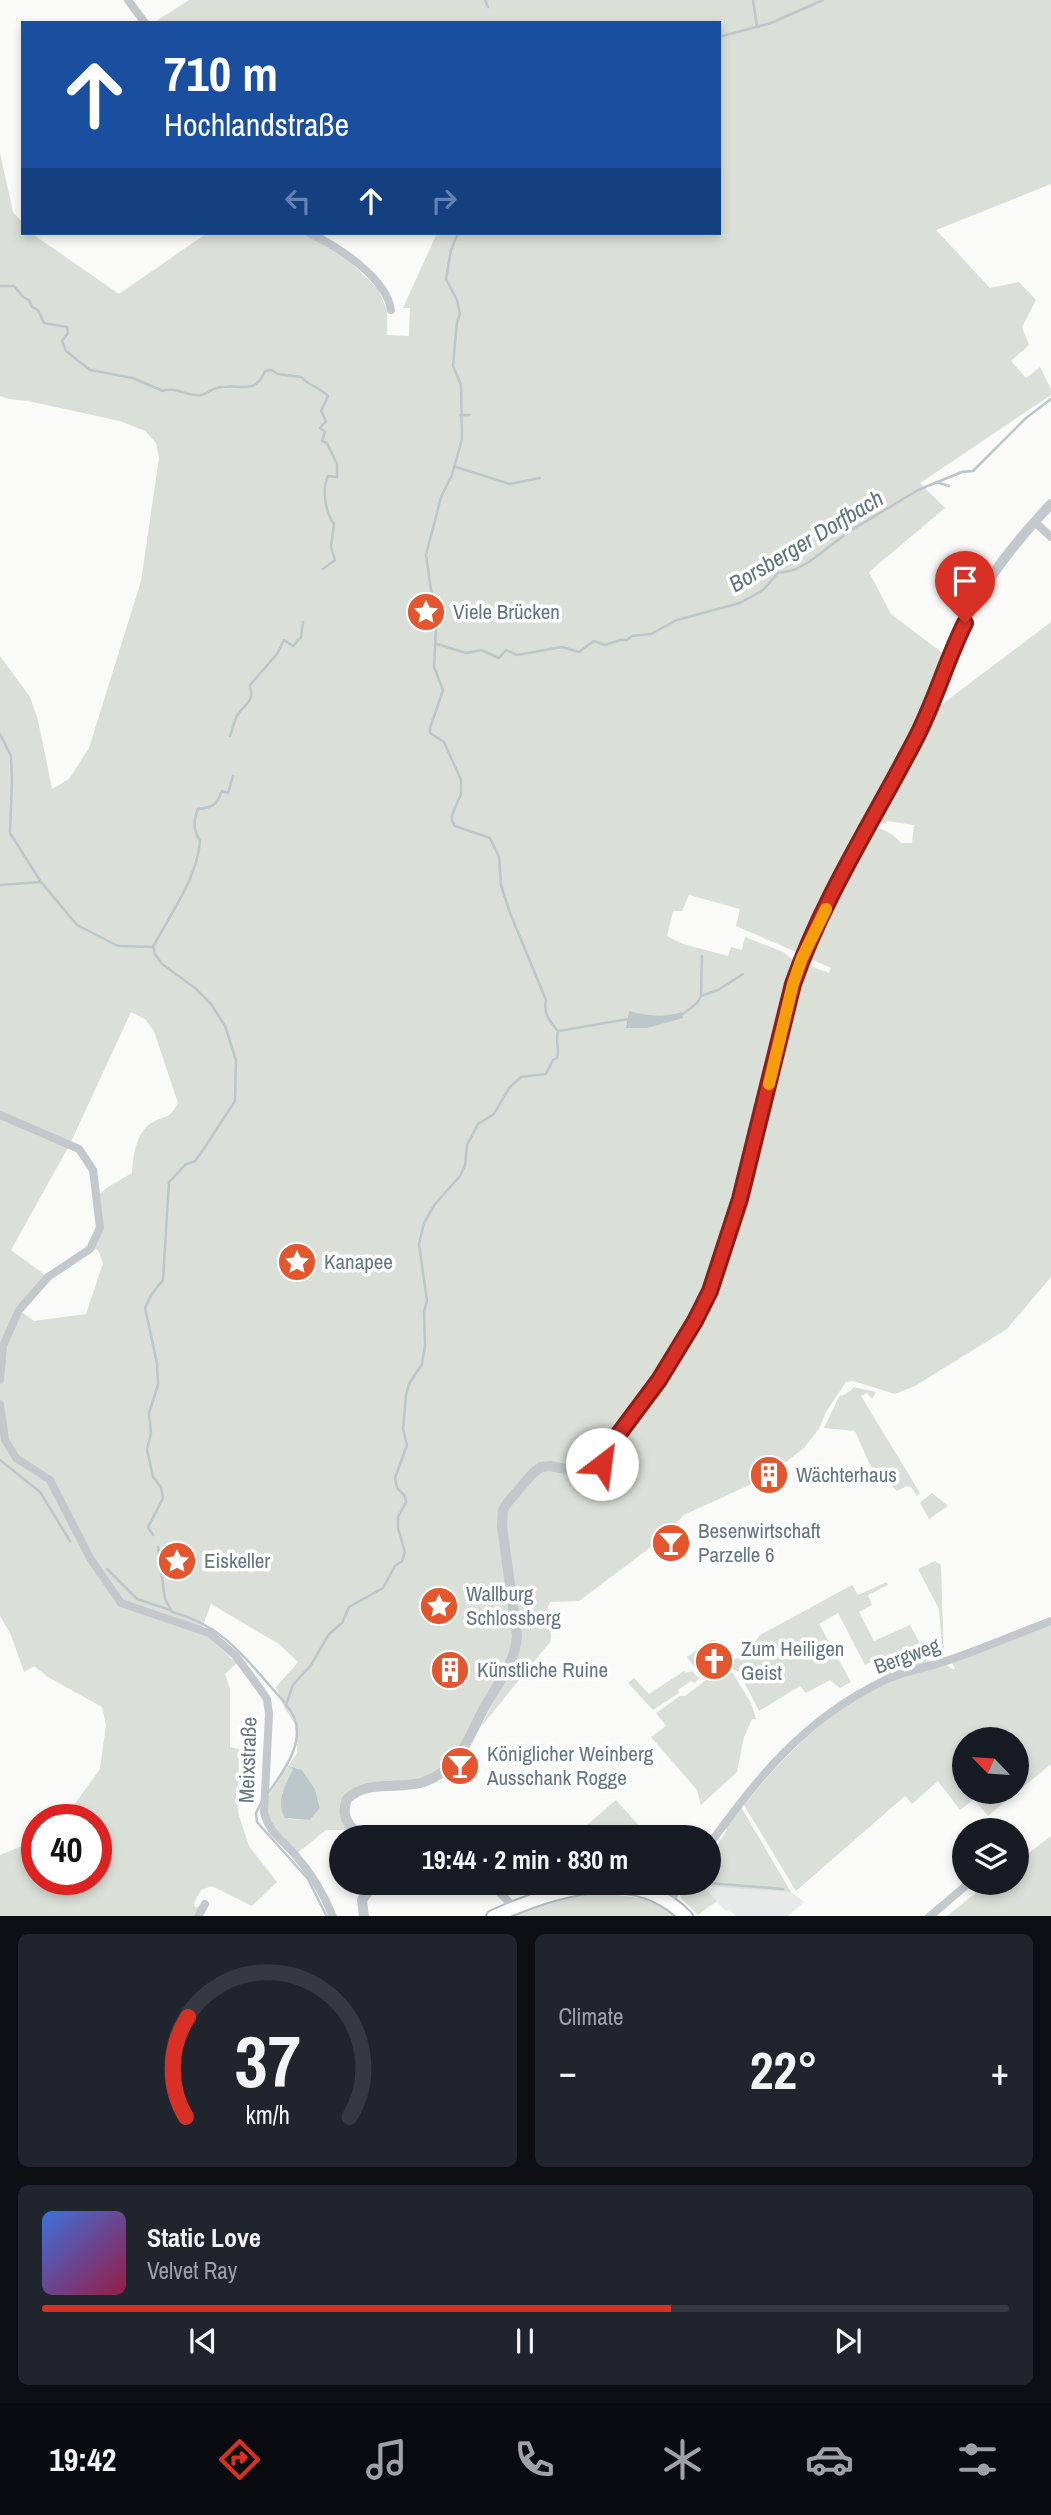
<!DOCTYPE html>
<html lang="en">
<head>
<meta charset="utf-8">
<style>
  body { margin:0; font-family:"Archivo Narrow",sans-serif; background:#20242c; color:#f1f3f6; height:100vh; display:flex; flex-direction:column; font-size:26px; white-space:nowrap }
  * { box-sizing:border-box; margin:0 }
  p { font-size:23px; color:#9ea1a6 }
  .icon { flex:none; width:38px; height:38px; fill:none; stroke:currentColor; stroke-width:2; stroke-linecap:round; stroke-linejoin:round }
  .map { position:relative; height:1916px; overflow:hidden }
  .drawer { display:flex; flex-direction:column; gap:18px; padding:18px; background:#0d0f14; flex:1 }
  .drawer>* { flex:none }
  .top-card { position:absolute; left:21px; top:21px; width:700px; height:214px; border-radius:0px; box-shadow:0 4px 10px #0003; background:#1a4fa0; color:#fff; overflow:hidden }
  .needle { width:46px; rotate:295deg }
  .tools { position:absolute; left:952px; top:1727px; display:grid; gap:14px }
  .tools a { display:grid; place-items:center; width:77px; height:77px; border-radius:50%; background:#171b24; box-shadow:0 4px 10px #0003; font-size:35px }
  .speed { position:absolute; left:21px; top:1804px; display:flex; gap:14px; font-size:35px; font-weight:700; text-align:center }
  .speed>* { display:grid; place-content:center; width:91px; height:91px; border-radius:50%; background:#171b24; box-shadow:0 4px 10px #0003; line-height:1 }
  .speed .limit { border:10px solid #d22; background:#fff; color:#111 }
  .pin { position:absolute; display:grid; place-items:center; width:60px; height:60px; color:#fff; margin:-72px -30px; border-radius:50% 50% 50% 0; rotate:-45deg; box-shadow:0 0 7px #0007 }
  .pin .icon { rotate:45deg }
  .me { position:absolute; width:77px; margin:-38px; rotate:30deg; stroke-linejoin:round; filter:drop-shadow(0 0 5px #0008) }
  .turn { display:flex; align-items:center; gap:24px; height:147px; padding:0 28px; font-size:32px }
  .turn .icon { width:91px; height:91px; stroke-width:2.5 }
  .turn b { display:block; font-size:49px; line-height:60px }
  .lanes { display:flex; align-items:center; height:66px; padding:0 28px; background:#0003; justify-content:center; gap:35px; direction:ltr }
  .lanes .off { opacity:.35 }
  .big { font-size:52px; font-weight:700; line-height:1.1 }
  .drawer .tile { flex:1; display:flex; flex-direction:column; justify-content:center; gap:10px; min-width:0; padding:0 24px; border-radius:10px; background:#20242c }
  .drawer .dial { align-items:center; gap:0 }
  .dial svg { height:182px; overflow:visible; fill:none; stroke:#363941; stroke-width:7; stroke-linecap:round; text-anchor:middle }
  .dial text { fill:#f1f3f6; stroke:none }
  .song { display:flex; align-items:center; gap:21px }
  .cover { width:84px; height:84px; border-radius:10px; background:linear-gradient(135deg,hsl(220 70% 55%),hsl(340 70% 35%)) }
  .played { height:7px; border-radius:4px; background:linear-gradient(90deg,#d93025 65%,#363941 65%) }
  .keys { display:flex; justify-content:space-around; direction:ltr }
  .heat { display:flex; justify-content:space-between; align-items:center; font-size:38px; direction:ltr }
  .drawer .tiles { flex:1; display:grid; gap:18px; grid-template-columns:1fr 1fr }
  .tile:last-child { grid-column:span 2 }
  .trip { position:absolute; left:329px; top:1825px; width:392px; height:70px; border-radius:35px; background:#171b24; box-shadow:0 4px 10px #0003; font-weight:700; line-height:70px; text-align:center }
  .dock { display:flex; height:112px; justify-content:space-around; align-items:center; background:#090b0e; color:#9ea1a6 }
  .dock .icon { width:49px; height:49px }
  .dock .on { color:#d93025 }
  .dock b { font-size:32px; color:#f1f3f6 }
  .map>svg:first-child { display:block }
  .built { fill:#e8e9e9 }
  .green { fill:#dadfd7; fill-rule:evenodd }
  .water { fill:#bbc7cb }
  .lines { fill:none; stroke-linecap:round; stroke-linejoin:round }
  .stream { stroke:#bbc7cb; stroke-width:2.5 }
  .secondary-casing { stroke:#b3babf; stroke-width:16 }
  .minor { stroke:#c3c8cc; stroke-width:8 }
  .tertiary { stroke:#c3c8cc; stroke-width:10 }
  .secondary { stroke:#fff; stroke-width:12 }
  .route-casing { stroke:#8d1f18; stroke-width:18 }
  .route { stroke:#d93025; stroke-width:12 }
  .slow { stroke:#f59e0b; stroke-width:12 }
  .labels { text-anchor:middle; stroke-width:7; stroke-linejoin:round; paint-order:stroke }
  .poi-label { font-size:21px; fill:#657683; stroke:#fff; text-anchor:start }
  .street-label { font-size:21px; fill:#657683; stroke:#fff }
  .water-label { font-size:23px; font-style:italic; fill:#60757c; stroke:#fff }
</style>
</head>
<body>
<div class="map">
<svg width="1051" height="1917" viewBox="0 0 1051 1917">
  <rect width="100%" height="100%" fill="#fafaf8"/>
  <polygon class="built" points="701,1885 791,1892 804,1902 788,1916 736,1916 729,1909 726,1911"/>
  <g class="green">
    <path d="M189 0H1051V184L936 230 990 288 1019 282 1036 300 1022 327 1029 345 1011 361 1026 378 1040 367 1051 389V395L920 483 945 508 869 572 891 614 945 655 933 697 801 954 736 926 740 909 689 895 682 911H673L667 936 683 944 728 956 731 947 742 950 745 937 783 952 797 963 731 1223 704 1296 666 1363 599 1461 589 1469 543 1463 502 1505 514 1621 513 1648 470 1732 445 1767 422 1779 374 1783 341 1803 340 1815 349 1830H326L295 1855 268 1828 263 1804 297 1753 296 1725 284 1707 276 1687 298 1662 279 1644 211 1604 201 1631 237 1663 225 1674 230 1689V1747L239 1749 238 1812 244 1831 249 1846 277 1882 252 1906 212 1886 201 1890 194 1903 195 1907 200 1906 195 1916H0V1855L37 1840V1880H96V1820H63L100 1769 106 1725 102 1707 48 1677 34 1666 24 1672 11 1635 0 1616V656L30 697 38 720 52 789 69 779 89 748 141 581 159 458 156 443 145 431 120 421 28 401 9 399 0 396V153L13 212 23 223V233H31L119 294 207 233H303L339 251 378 289 387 310V335L409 336 410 308H403L437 233H719V23H153ZM131 1012 145 1019 154 1031 178 1103C166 1122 170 1113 153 1122 136 1131 133 1156 132 1173L108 1187 98 1196 96 1239 90 1249 98 1250 103 1263 86 1314 34 1321 19 1310 48 1277 11 1250 70 1144ZM302 1770 315 1789 320 1808 310 1820 288 1819 282 1793Z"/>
    <path d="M1051 622V1277L1007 1329 915 1386 895 1394 853 1381 846 1382 826 1412 819 1429 804 1448 778 1468 765 1470 760 1480 684 1515 663 1538 579 1601 550 1602C543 1615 554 1628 550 1642L480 1728 516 1658 505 1521C510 1500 527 1483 543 1470L592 1474 715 1288 796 986 804 964 829 973 831 968 807 957 870 828C881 826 895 835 901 843H912L914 825 887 821 885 824 875 819 933 711Z"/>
    <polygon points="853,1387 876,1392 872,1399 867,1393 861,1396 920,1493 917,1496 911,1487 907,1486 897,1491 870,1465 855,1431 824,1428 840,1395 842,1396 853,1389"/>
    <polygon points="932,1493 948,1506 929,1519 920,1503"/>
    <polygon points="935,1561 941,1565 944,1658 886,1677 877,1659 865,1665 838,1613 819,1624 851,1682 840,1688 830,1680 806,1693 800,1686 759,1711 739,1672 732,1669 724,1670 722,1666 727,1662 720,1651 711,1656 708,1649 703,1652 706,1659 698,1664 705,1675 712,1672 716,1674 702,1677 687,1657 711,1640 715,1640 730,1662 742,1655 744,1656 760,1635 852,1585 858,1595 887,1582 888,1585 868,1595 872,1605 859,1612 874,1641 910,1625 930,1662 943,1658 939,1609 918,1569"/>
    <path d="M1051 1624V1764L988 1816 974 1799 960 1810 938 1781 912 1804 905 1796 796 1891 744 1805C778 1763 815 1724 861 1696 886 1681 917 1673 946 1664L953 1670 955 1668 952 1663ZM964 1740H1017V1792H964Z"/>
    <polygon points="684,1671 686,1673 692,1671 699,1679 694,1683 691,1681 678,1690 679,1693 653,1710 628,1683 634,1678 649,1694"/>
    <polygon points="732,1672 751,1703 756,1719 752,1719 744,1737 737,1772 701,1805 697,1790 651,1737 666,1726 656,1713 680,1696 685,1696 706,1680"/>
    <polygon points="616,1800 649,1837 573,1837"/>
    <polygon points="741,1807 791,1892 703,1886 717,1901 698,1915 681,1898 679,1892 685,1883 709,1883 709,1851 712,1853 727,1830 724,1827"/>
    <polygon points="1051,1836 1051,1916 947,1916 988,1883 1017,1883 1017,1862"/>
    <polygon points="522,1883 569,1883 528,1896"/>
    <polygon points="632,1883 679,1883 669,1893"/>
    <path d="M585 1894C619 1894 650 1895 677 1917H510L545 1900Z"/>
  </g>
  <g class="water">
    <path d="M629 1011C648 1016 663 1018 682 1012L683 1018 647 1028H626Z"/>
    <path d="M287 1766 302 1770 315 1789 320 1808 310 1820 285 1818C275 1802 286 1784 293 1769Z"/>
  </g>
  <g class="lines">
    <g class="stream">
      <polyline points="485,0 488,7"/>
      <polyline points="753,0 757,27"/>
      <polyline points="719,37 771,23 823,0"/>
      <path d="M0 286H14L23 297 29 300 32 307 38 310 44 323 67 327 68 333 62 341 66 351 90 370 133 378 163 391C176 386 187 397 201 395 207 394 211 389 217 388 238 382 255 397 265 371L271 370 278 374 301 377C309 386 319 387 328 396L321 411 326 421 320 428 325 432 322 441 327 443 337 464V477L328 476C322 489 325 512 334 524L331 547 335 560 323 569"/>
      <polyline points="460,415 469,415"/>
      <polyline points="456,467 510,484 540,478"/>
      <polyline points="936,482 949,486"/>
      <polyline points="437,644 466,653 481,650 499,658 506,650 517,655 562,647 579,652 594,641 605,645 620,640 627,640 632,636 651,634 677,620 740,603 763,590 778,573 794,570 809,562 850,531 918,490 962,472 973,471 1026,418 1051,399"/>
      <polyline points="0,734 11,756 12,780 10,833 41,882 77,925 118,946 153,947"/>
      <path d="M230 736C233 729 234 720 238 714 247 701 254 703 250 685L277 654 284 640 293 646 301 637 303 622"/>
      <polyline points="0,885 41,882"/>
      <polyline points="701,995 702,956"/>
      <polyline points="683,1014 697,1003 701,996 718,990 743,974"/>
      <polyline points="559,1031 628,1019"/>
      <polyline points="0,1460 40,1492 70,1541"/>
      <path d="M153 1535 148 1527 163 1498 161 1487 153 1477 147 1449 151 1433 149 1413 158 1385 157 1363 145 1308 151 1295 163 1280 169 1182 185 1165 195 1161 201 1153 235 1101 236 1060 225 1026 211 1004 195 988 162 964 155 954 153 947C170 914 197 879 200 841 193 829 193 822 198 809 212 808 217 805 222 791L228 793 233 776"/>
      <path d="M158 1547 165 1599 172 1612C227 1626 250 1665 286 1704"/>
      <polyline points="107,1569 137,1599 170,1610"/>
      <path d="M268 1793C286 1769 312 1733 286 1705L293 1685 311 1665 329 1634 342 1623 349 1607 383 1588 395 1566 402 1561 405 1552 398 1528V1517L406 1502 405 1496 397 1488 395 1478 407 1445 403 1429 406 1395 409 1384 422 1364 425 1346 424 1311 427 1301 419 1244 424 1223 435 1204 460 1176 465 1165 467 1145 478 1124 494 1114 509 1088 521 1077 546 1074 553 1060 557 1058C560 1050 555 1041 558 1031 549 1020 543 1014 546 1000L510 913 501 885 499 857 490 838 455 826 452 821V815L461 794V780L444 742 430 733V728L443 690 434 667 437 608 432 597 426 555 441 497 452 475 462 439 461 385 453 366 457 322 460 314 457 300 446 279 451 250 458 233"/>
      <polyline points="262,1801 256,1813 257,1822 308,1879 327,1917"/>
      <polyline points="708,1883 783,1889"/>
    </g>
    <g class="secondary-casing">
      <path id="secondary" d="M493 1917C552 1890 634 1863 686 1917"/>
    </g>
    <g class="minor">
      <polyline points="128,0 145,23"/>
      <path d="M309 233C337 246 386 277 391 310"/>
      <polyline points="1035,522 1051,537"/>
      <polyline points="0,1115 79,1149 93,1170 100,1228 90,1249 48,1277 19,1310 3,1346 0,1380"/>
      <path d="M0 1404 5 1440 16 1458 50 1480 90 1558 121 1603 209 1633 235 1655 258 1686 267 1699 269 1714 264 1813C270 1834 283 1840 296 1856 312 1874 324 1894 333 1917"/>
      <path d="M709 1845C757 1778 804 1720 881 1682 901 1672 925 1668 946 1661 982 1649 1016 1634 1051 1621"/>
      <polyline points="1017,1846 1020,1844"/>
      <polyline points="490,1883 514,1907"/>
      <polyline points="669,1902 682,1883"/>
      <polyline points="198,1917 205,1904"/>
      <polyline points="929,1917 969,1883"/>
    </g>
    <g class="tertiary">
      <path d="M365 1838C349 1828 340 1817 347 1799 367 1779 399 1790 424 1782 457 1770 467 1742 481 1714 494 1687 515 1667 517 1636L502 1526 503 1510 508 1502 533 1473 541 1467 550 1466 585 1473 598 1468 618 1435 650 1394 695 1321 710 1291 740 1199 793 984C823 899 873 821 914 741 929 713 938 682 950 653 976 592 1007 551 1051 504"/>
      <polyline points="364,1917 362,1900 375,1883"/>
    </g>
    <use href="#secondary" class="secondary"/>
  </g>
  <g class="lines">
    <g class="route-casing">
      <path id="route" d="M602 1464 618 1435 659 1380 695 1321 710 1291 740 1199 793 984C823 898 873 821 915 740 935 702 946 661 965 623"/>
    </g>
    <use href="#route" class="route"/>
    <polyline class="slow" points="769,1084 793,984 802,958 826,909"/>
  </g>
  <defs>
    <g id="sight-disc" transform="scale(2.0125)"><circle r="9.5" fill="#e4572e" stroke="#fff"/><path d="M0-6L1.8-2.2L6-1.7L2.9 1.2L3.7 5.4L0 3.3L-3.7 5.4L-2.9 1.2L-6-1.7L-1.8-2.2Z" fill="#fff"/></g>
    <g id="building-disc" transform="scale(2.0125)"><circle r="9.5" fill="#e4572e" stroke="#fff"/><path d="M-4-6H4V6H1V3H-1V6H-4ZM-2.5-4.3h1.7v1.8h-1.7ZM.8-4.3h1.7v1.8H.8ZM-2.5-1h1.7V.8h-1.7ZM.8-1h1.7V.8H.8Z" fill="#fff"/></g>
    <g id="bar-disc" transform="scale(2.0125)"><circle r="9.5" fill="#e4572e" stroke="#fff"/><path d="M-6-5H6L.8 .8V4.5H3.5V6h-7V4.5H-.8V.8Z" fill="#fff"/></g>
    <g id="church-disc" transform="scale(2.0125)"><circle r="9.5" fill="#e4572e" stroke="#fff"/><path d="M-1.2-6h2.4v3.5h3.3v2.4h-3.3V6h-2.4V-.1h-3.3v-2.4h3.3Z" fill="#fff"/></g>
  </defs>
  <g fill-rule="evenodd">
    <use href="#sight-disc" x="426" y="612"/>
    <use href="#sight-disc" x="297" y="1262"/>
    <use href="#building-disc" x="769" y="1475"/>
    <use href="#bar-disc" x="671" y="1543"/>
    <use href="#sight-disc" x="177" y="1561"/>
    <use href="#sight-disc" x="439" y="1606"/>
    <use href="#church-disc" x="714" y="1661"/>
    <use href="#building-disc" x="450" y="1670"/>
    <use href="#bar-disc" x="460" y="1766"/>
  </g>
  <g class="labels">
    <g class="poi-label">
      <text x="453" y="619">Viele Brücken</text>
      <text x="324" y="1269">Kanapee</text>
      <text x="796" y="1482">Wächterhaus</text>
      <text x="698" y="1538">Besenwirtschaft<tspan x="698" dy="24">Parzelle 6</tspan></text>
      <text x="204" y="1568">Eiskeller</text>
      <text x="466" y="1601">Wallburg<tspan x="466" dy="24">Schlossberg</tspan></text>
      <text x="741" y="1656">Zum Heiligen<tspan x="741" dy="24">Geist</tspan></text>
      <text x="477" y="1677">Künstliche Ruine</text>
      <text x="487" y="1761">Königlicher Weinberg<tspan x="487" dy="24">Ausschank Rogge</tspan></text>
    </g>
    <g class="street-label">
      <text transform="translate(907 1656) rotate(-20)" y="7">Bergweg</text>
      <text transform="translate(248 1760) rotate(-88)" y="7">Meixstraße</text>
    </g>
    <g class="water-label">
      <text transform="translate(806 541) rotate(-31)" y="8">Borsberger Dorfbach</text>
    </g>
  </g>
</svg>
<div class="tools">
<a><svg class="needle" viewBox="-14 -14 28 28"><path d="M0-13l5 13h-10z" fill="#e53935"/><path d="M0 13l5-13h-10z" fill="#9ea1a6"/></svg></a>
<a><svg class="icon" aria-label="layers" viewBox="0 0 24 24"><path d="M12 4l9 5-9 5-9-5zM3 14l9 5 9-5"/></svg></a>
</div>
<div class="speed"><div class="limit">40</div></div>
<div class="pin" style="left:965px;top:623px;background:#d93025"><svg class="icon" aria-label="arrive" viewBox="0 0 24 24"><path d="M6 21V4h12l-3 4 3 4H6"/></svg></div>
<svg class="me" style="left:602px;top:1464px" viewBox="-20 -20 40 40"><circle r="19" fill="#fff"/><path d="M0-13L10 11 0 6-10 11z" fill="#d93025"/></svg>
<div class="trip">19:44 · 2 min · 830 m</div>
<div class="top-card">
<div class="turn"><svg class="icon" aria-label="ahead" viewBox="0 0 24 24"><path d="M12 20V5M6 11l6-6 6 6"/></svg><div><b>710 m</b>Hochlandstraße</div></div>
<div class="lanes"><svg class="icon off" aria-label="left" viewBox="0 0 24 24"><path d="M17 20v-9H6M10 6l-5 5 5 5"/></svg><svg class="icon" aria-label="ahead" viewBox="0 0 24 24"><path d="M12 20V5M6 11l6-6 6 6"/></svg><svg class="icon off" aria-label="right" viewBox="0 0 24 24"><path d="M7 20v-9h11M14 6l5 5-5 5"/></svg></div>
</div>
</div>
<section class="drawer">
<div class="tiles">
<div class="tile dial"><svg viewBox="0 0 100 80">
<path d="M14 69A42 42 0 1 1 86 69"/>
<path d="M14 69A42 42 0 0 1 15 25" stroke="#d93025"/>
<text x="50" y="56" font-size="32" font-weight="700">37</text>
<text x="50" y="72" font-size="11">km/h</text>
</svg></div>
<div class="tile"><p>Climate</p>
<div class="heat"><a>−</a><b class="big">22°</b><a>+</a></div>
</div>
<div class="tile">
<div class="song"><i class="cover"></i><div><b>Static Love</b><p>Velvet Ray</p></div></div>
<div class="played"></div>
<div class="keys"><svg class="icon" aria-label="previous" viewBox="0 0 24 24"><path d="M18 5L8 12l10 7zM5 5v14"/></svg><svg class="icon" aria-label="pause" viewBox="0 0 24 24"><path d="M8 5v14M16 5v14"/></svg><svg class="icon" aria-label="next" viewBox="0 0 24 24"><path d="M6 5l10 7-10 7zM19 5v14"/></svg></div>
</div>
</div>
</section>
<nav class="dock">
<b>19:42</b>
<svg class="icon on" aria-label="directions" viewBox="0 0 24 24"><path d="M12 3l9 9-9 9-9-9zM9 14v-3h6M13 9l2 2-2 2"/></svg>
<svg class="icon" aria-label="music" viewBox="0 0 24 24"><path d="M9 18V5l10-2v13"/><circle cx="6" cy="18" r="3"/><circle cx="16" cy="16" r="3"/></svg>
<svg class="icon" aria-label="phone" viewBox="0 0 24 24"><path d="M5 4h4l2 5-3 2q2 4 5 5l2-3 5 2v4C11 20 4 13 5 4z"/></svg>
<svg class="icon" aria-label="climate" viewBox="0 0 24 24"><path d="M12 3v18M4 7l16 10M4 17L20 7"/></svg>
<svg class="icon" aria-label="car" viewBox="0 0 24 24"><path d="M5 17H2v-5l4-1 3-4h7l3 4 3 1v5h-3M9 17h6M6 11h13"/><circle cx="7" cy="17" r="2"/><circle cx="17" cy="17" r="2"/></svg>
<svg class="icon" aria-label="filters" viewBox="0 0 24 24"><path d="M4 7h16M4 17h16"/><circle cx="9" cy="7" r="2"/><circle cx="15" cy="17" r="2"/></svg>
</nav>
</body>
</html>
